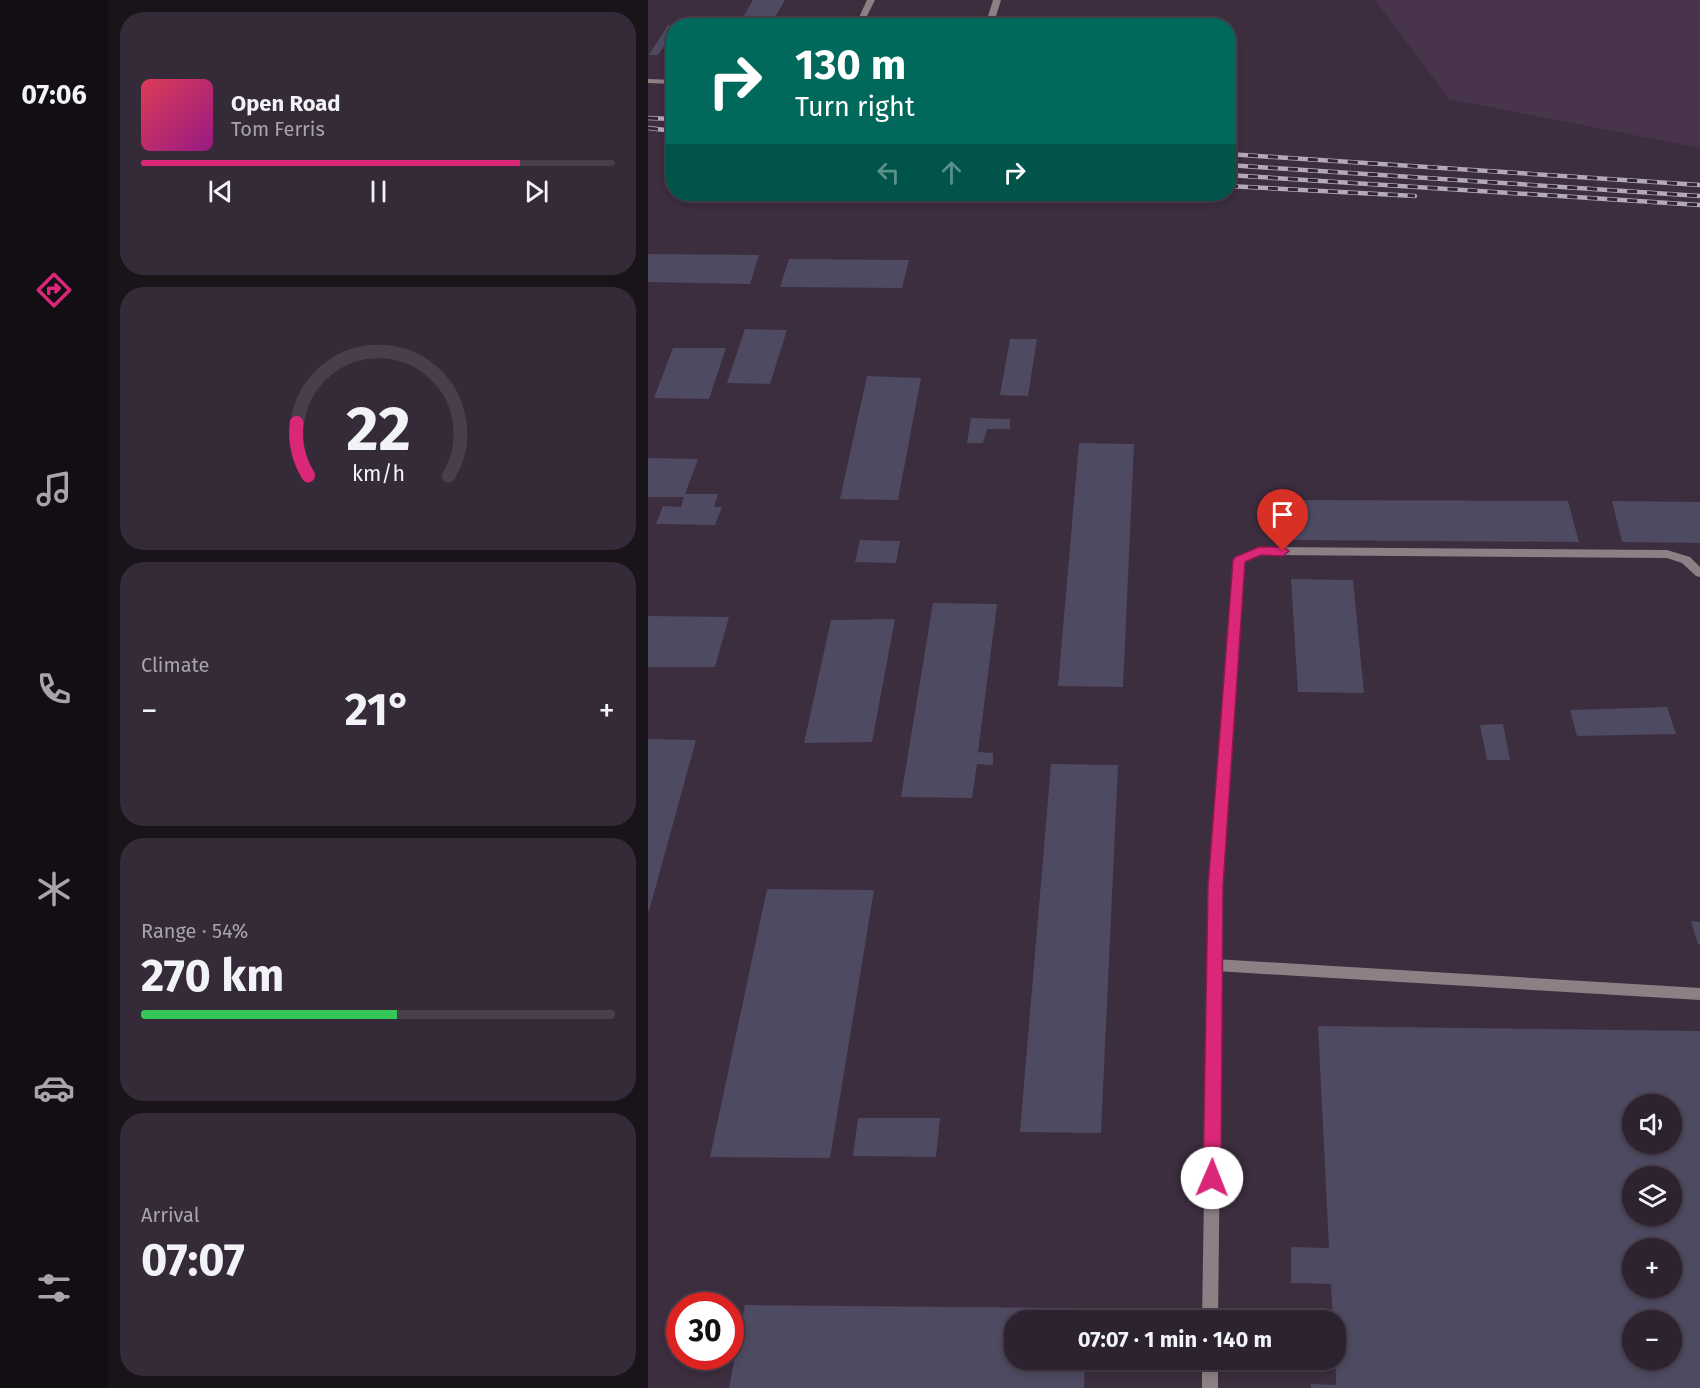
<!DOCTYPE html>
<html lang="en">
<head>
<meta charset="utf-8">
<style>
  body { margin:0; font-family:"Fira Sans",sans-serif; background:#352a37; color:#f1f3f6; height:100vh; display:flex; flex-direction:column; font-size:22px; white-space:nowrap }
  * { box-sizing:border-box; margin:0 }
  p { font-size:20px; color:#a7a4aa }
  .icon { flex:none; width:33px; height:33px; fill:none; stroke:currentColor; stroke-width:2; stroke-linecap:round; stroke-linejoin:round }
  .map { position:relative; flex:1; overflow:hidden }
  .sheet { display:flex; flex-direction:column; gap:12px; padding:12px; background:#19131a; width:540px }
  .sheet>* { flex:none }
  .banner { position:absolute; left:18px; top:18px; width:570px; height:183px; border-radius:24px; box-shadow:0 3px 9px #0003,0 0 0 2px #483f4b; background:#00695c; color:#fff; overflow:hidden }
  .tools { position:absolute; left:974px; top:1094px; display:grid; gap:12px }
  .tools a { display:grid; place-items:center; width:60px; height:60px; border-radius:50%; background:#2d222f; box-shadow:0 3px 9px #0003,0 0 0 2px #483f4b; font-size:30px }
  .speed { position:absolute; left:18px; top:1292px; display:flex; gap:12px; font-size:30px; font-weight:700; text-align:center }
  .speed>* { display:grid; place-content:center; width:78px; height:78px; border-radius:50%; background:#2d222f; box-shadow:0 3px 9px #0003,0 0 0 2px #483f4b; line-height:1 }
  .speed .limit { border:9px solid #d22; background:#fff; color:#111 }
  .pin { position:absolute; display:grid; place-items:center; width:51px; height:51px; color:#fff; margin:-62px -26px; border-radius:50% 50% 50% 0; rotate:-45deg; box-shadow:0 0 6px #0007 }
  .pin .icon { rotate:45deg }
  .me { position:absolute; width:66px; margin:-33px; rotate:1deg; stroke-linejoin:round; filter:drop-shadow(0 0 4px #0008) }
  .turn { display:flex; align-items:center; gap:21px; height:126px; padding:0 30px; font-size:27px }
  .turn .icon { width:78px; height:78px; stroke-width:2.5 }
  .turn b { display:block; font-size:42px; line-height:51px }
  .lanes { display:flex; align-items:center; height:57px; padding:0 30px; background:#0003; justify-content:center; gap:30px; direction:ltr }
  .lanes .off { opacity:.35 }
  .big { font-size:45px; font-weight:700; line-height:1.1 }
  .sheet .tile { flex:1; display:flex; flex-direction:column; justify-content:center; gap:9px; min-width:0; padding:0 21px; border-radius:24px; background:#352a37 }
  .sheet .dial { align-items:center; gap:0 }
  .dial svg { height:156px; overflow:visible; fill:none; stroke:#483f4b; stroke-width:7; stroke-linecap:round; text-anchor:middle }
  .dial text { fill:#f1f3f6; stroke:none }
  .song { display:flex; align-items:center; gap:18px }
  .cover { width:72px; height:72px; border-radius:9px; background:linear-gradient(135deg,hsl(350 70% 55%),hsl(310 70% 35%)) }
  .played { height:6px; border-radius:3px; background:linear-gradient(90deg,#db2777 80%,#483f4b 80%) }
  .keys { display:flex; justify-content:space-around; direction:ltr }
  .heat { display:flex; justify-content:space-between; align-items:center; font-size:33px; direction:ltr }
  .charge { height:9px; border-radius:4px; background:linear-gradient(90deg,#34c759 54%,#483f4b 0) }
  .trip { position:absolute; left:356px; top:1310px; width:342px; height:60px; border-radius:24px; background:#2d222f; box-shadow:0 3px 9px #0003,0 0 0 2px #483f4b; font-weight:700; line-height:60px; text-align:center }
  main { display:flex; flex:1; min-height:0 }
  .menu { display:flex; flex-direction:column; width:108px; justify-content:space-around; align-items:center; background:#120e13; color:#a7a4aa }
  .menu .icon { width:42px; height:42px }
  .menu .on { color:#db2777 }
  .menu b { font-size:27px; color:#f1f3f6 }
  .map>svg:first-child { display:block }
  .built { fill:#48354c }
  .building { fill:#4e4a61; fill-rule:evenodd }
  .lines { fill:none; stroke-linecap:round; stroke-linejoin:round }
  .lane { fill:#8c8085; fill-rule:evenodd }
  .street { fill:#8c8085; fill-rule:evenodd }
  .rail-casing { stroke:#b4a9b7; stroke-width:4.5 }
  .rail { stroke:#322335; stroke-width:3; stroke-dasharray:10; stroke-linecap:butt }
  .route { fill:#db2777; stroke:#8e194d; stroke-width:1.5 }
</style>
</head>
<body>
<main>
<nav class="menu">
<b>07:06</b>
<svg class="icon on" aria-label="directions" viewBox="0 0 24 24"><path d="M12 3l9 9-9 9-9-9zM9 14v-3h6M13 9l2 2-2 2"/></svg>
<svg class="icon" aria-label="music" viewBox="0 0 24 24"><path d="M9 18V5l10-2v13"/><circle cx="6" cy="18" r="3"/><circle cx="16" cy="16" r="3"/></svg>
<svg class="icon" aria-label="phone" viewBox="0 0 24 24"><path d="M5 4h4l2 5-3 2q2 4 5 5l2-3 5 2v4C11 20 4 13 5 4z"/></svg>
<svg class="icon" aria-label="climate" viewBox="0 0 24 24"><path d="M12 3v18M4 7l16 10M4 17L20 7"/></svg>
<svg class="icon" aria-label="car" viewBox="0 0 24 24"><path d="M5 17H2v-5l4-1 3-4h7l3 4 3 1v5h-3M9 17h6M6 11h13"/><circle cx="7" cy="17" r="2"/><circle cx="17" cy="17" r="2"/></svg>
<svg class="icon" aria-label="filters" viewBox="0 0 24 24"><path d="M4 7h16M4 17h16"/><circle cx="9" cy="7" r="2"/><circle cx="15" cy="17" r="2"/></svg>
</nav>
<section class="sheet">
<div class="tile">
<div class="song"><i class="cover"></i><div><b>Open Road</b><p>Tom Ferris</p></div></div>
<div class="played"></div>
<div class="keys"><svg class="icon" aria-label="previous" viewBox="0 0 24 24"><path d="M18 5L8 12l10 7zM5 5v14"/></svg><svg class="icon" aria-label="pause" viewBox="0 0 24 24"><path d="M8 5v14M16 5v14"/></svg><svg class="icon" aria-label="next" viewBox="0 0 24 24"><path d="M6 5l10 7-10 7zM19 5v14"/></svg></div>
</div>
<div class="tile dial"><svg viewBox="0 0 100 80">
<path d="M14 69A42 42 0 1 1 86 69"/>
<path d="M14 69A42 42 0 0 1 8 42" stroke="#db2777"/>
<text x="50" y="56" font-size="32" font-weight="700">22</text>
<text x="50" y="72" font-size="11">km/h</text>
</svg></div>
<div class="tile"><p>Climate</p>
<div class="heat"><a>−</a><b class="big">21°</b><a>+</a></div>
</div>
<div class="tile"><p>Range · 54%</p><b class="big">270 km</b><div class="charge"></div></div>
<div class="tile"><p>Arrival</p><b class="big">07:07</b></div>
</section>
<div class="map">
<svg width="1052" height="1388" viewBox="0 0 1052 1388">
  <rect width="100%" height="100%" fill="#3c2d3f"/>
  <polygon class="built" points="727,0 1052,0 1052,148 801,99"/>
  <g class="building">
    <polygon points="105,0 137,0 122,26 90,26"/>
    <polygon points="20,25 26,25 26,45 17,45 10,55 1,55"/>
    <polygon points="0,254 111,255 102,284 0,282"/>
    <polygon points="141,259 261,260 254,288 132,287"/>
    <polygon points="97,329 139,330 122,384 79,383"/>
    <polygon points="362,339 389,339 380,396 352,395"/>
    <polygon points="25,348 78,348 61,399 6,398"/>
    <polygon points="219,376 273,378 250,500 192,499"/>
    <polygon points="323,418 362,419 362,429 339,429 335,443 319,443"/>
    <polygon points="431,443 486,444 475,687 410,686"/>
    <polygon points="0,458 50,459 37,494 70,494 66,507 74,507 67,525 8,524 15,506 33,507 36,497 0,497"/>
    <polygon points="637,500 920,501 931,542 640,540"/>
    <polygon points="964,501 1052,502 1052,543 974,542"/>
    <polygon points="212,540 252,541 248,563 207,562"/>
    <polygon points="643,579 705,580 716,693 650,692"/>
    <polygon points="285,603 349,604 330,752 345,753 345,765 329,764 324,798 253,797"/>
    <polygon points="0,616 81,617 67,667 0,667"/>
    <polygon points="247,619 224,742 156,743 183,620"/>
    <polygon points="1019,707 1028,734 929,736 922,710"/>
    <polygon points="855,724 862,760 839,760 832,725"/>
    <polygon points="0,739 48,740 1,911 0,911"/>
    <polygon points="403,764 470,765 453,1133 372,1132"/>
    <polygon points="119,889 226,890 182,1158 62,1157"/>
    <polygon points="1043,921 1052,922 1052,944 1050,944"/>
    <path d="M670 1026 1052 1031V1388H663V1384L688 1385 687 1320H685L683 1284 643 1283V1247L681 1248ZM984 1104H1023V1143H984ZM984 1176H1023V1215H984ZM984 1248H1023V1287H984ZM984 1320H1023V1359H984Z"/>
    <polygon points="210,1118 292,1118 288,1157 205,1156"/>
    <polygon points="97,1305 439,1308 439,1320 366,1320 366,1359 437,1359 436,1388 81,1388"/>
  </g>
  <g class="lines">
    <g class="lane">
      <polygon points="219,0 227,0 214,26 207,26"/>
      <polygon points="345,0 353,0 345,26 337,26"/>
      <polygon points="0,79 26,80 26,84 0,83"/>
      <polygon points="611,547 1019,550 1042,557 1052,567 1052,577 1048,576 1034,563 1019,558 612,555 596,562 575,886 573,890 568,892 563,890 561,886 585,560 587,557"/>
      <polygon points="567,959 1052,988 1052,1000 567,971 562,969 560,965 562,961"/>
    </g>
    <g class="street">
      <polygon points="568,880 573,882 575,886 570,1320 554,1320 561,886 563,882"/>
      <rect x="554" y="1359" width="16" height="29"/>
    </g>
    <g class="rail-casing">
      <g id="rail">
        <polyline points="0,118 26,119"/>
        <polyline points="0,128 26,131"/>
        <polyline points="580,154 1052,185"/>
        <polyline points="580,165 1052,196"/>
        <polyline points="580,175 1052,205"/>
        <polyline points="580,186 767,196"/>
      </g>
    </g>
    <use href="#rail" class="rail"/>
  </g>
  <polygon class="route" points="611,547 635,547 641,551 635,556 613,555 597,562 575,886 573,1178 570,1184 564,1186 558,1184 555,1178 560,886 585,560 587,557"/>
</svg>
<div class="tools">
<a><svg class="icon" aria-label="sound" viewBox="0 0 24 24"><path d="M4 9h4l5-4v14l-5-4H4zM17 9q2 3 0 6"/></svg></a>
<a><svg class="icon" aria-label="layers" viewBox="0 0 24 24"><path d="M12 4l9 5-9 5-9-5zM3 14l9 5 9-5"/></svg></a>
<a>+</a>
<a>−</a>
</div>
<div class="speed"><div class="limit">30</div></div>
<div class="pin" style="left:635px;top:551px;background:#d93025"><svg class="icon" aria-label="arrive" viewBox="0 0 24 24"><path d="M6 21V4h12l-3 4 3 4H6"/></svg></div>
<svg class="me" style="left:564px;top:1178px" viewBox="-20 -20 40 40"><circle r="19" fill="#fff"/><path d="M0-13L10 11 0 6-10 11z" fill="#db2777"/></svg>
<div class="trip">07:07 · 1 min · 140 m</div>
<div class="banner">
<div class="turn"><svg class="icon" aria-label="right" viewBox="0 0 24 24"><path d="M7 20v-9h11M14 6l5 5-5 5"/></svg><div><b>130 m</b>Turn right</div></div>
<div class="lanes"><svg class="icon off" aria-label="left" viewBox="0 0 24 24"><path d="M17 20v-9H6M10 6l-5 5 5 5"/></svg><svg class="icon off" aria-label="ahead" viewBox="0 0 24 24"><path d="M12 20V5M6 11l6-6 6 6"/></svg><svg class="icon" aria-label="right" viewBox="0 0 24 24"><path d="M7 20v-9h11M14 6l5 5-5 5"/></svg></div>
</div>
</div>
</main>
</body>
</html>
